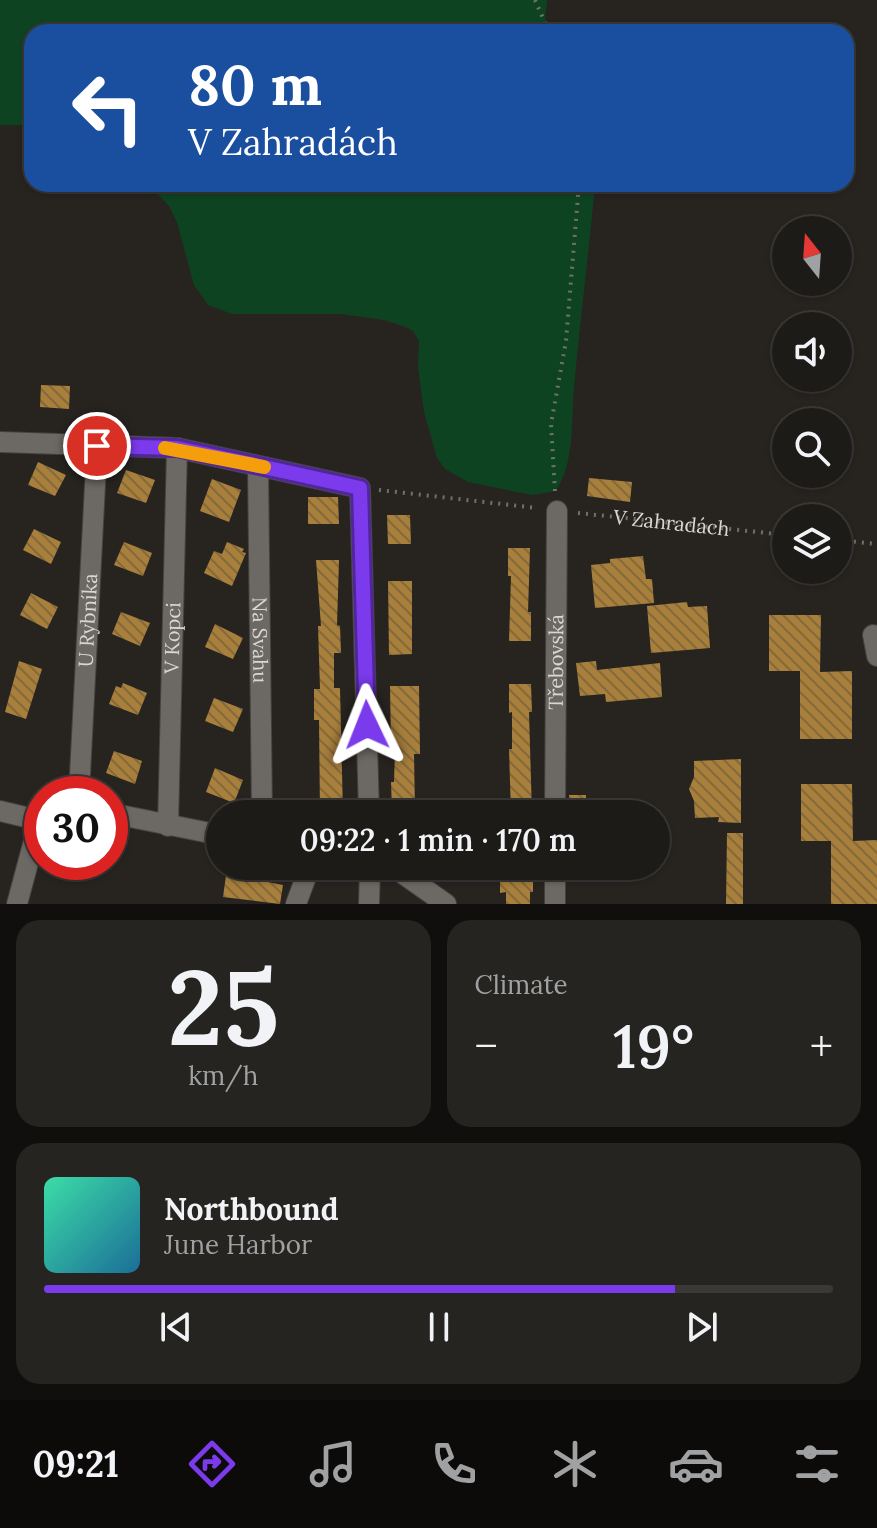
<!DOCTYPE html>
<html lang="en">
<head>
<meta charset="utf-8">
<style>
  body { margin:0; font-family:Lora,serif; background:#252421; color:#f1f3f6; height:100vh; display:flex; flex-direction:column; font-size:30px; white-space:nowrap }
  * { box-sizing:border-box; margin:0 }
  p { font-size:26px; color:#a0a1a2 }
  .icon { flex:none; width:44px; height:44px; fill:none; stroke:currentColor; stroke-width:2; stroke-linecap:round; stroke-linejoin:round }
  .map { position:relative; height:904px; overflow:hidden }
  .drawer { display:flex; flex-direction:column; gap:16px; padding:16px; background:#100f0d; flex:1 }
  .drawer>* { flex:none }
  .guide { position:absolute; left:24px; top:24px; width:830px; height:168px; border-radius:24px; box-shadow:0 2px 6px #0004,0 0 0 2px #3b3937; background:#1a4fa0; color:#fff; overflow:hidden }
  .needle { width:52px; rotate:343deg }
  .fabs { position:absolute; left:772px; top:216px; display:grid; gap:16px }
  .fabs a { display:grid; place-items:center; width:80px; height:80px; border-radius:50%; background:#1d1b18; box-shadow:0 2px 6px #0004,0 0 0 2px #3b3937; font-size:40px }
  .speed { position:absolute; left:24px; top:776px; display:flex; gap:16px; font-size:40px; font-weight:700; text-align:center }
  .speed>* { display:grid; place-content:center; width:104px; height:104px; border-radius:50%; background:#1d1b18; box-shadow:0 2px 6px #0004,0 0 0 2px #3b3937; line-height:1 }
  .speed .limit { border:12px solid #d22; background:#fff; color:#111 }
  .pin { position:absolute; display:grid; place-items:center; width:68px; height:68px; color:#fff; margin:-34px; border:4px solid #fff; border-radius:50%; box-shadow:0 2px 8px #0007 }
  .me { position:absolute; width:88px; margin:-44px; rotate:358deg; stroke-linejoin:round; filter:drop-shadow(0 0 6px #0008) }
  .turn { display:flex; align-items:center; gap:28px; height:168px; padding:0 32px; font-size:36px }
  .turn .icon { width:104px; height:104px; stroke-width:2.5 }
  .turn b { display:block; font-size:56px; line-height:68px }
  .big { font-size:60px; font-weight:600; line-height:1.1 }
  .drawer .card { flex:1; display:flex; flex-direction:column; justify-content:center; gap:12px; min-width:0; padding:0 28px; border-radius:24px; background:#252421 }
  .drawer .dial { align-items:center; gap:0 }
  .dial b { font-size:104px; line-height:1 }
  .song { display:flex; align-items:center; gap:24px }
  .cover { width:96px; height:96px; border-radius:12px; background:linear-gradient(135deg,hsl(160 70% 55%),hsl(200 70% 35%)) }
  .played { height:8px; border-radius:4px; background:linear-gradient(90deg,#7c3aed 80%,#3b3937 80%) }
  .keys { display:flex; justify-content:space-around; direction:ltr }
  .heat { display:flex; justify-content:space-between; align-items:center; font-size:44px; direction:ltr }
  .drawer .tiles { flex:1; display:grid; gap:16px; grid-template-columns:1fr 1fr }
  .card:last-child { grid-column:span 2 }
  .trip { position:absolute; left:206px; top:800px; width:464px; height:80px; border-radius:40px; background:#1d1b18; box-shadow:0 2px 6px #0004,0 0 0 2px #3b3937; font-weight:600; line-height:80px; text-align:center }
  .tab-bar { display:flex; height:128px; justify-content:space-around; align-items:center; background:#0c0b0a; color:#a0a1a2 }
  .tab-bar .icon { width:56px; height:56px }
  .tab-bar .active { color:#7c3aed }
  .tab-bar b { font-size:36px; color:#f1f3f6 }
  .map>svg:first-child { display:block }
  .green { fill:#0e4322 }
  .building { fill:url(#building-back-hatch) }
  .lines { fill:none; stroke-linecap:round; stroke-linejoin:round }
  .minor-casing { stroke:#44423f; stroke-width:22 }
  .path { stroke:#72706c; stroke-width:4; stroke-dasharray:2 6; stroke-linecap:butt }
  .minor { stroke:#6c6964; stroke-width:20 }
  .route-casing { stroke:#51269a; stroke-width:20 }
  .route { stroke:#7c3aed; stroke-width:14 }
  .slow { stroke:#f59e0b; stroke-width:14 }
  .labels { text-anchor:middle; stroke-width:8; stroke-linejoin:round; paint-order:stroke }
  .street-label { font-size:20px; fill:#d9d7d4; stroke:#1d1a17 }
</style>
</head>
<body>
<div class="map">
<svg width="877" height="904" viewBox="0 0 877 904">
  <defs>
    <pattern id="building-back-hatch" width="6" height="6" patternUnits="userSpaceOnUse" patternTransform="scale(2)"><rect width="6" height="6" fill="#a87f3b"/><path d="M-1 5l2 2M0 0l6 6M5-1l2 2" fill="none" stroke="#84693d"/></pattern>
  </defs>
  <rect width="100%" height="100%" fill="#272420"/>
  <g class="green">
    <polygon points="0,0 547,0 545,18 548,32 32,32 32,125 0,125"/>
    <path d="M148 184H595C589 252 580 320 574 388 571 423 575 460 556 491L532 495 468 482 445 469 437 458 424 412 418 368 419 341 413 331 406 327 384 320 341 314H232L208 305 194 285 177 222 169 206Z"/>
  </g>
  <g class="building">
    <polygon points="41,385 70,386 69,409 40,407"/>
    <polygon points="38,462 66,475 55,496 28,485"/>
    <polygon points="126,470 155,480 146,503 117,493"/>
    <polygon points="589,478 632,482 630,502 587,496"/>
    <polygon points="212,479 241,490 229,522 200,511"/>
    <polygon points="308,497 338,497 339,524 308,524"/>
    <polygon points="387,515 410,515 411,544 388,544"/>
    <polygon points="34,529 61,542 51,564 23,550"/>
    <polygon points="124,542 152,553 143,576 114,565"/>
    <polygon points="227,542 244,549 242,552 246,553 232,586 204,573 214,551 222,554"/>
    <polygon points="508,548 530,548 528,612 531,612 531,641 509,641 511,576 508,576"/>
    <polygon points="643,556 646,579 652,579 654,603 595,608 591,565 610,563 610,559"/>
    <polygon points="316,560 339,560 337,625 340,626 341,653 334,653 334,688 340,688 343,814 320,814 319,720 314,720 314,689 320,689 318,626 321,626"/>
    <polygon points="388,581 412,581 412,654 389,655"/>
    <polygon points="31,593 58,607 47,629 20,615"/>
    <polygon points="687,602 688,607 707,606 710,648 651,653 647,606"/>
    <polygon points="121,612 150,623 140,646 112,634"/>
    <polygon points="769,615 821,615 820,672 852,671 852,739 800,739 800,671 769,671"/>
    <polygon points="215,624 243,638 233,659 205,647"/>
    <polygon points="19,661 42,669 26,719 5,712"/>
    <polygon points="596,661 597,670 660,663 662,697 606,702 605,694 580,696 576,663"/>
    <polygon points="123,683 147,693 138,715 109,704 116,686 121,688"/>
    <polygon points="509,684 531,684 532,712 529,712 532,814 511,814 509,749 512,749 512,712 509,713"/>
    <polygon points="390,686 419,686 420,754 414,754 415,809 392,810 391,782 394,782 395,750 391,749"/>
    <polygon points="214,698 243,709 233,732 205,721"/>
    <polygon points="114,751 142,761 135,784 106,773"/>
    <polygon points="741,759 741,823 718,822 719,817 695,818 694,801 689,789 694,777 694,761"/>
    <polygon points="215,768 243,780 234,803 206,792"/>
    <polygon points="801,784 852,784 853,841 877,840 877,904 831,904 831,841 801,841"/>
    <rect x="569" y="795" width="17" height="16"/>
    <polygon points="727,833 743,833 743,904 726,904"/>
    <polygon points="227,868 254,871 253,879 283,885 280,904 223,897"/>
    <polygon points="533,869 533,892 530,892 530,904 506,904 506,892 500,893 500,870"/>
  </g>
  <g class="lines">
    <g class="minor-casing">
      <g id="minor">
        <polyline points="0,442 177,448 360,488 369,814"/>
        <path id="s2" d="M258 466 262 814"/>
        <polyline points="873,635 877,656"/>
        <path id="s3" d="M79 794 97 446"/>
        <polyline points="0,811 42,821"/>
        <polyline points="110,813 220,835"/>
        <path id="s4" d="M555 814 557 511"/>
        <path id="s5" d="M168 826 177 448"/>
        <polyline points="392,866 446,904"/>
        <polyline points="17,904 39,822"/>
        <polyline points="296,904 310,866"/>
        <polyline points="369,904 370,866"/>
        <polyline points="555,904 555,866"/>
      </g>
    </g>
    <g class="path">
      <polyline points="535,0 549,32"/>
      <polyline points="379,490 537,508"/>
      <polyline points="555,491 551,424 566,341 579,184"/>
      <path id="s1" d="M578 513 786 535"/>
      <polyline points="838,540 877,544"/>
    </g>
    <use href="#minor" class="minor"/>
  </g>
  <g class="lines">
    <g class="route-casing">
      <polyline id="route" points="97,446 177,448 360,488 367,725"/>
    </g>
    <use href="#route" class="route"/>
    <polyline class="slow" points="165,448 264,467"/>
  </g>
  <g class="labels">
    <g class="street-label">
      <text dy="7" stroke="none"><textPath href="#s1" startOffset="94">V Zahradách</textPath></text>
      <text dy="7" stroke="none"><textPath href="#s3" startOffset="174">U Rybníka</textPath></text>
      <text dy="7" stroke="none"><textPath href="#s5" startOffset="188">V Kopci</textPath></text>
      <text dy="7" stroke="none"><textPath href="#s2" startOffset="174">Na Svahu</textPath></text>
      <text dy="7" stroke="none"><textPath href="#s4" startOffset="152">Třebovská</textPath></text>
    </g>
  </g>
</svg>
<div class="fabs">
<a><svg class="needle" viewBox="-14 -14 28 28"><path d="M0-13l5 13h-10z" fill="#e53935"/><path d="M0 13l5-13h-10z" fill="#a0a1a2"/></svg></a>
<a><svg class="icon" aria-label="sound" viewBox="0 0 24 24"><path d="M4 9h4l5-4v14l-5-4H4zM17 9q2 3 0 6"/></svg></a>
<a><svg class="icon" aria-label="search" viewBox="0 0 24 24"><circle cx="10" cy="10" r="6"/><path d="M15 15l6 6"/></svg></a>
<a><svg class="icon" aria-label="layers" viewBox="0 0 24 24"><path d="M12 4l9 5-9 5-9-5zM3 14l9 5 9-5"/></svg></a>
</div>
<div class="speed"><div class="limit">30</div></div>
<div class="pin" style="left:97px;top:446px;background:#d93025"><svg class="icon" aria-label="arrive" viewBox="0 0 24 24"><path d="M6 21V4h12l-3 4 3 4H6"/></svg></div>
<svg class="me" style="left:367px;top:725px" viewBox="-20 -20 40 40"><path d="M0-17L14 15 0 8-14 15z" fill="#7c3aed" stroke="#fff" stroke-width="4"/></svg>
<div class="trip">09:22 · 1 min · 170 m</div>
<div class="guide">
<div class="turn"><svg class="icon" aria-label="left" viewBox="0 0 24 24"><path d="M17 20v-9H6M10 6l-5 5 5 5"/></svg><div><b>80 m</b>V Zahradách</div></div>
</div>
</div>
<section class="drawer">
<div class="tiles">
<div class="card dial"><b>25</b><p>km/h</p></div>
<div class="card"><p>Climate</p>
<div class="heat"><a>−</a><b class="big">19°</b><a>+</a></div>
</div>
<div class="card">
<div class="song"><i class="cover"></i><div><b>Northbound</b><p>June Harbor</p></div></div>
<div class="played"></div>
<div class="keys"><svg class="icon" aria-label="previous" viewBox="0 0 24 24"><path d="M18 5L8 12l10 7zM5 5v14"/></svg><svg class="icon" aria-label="pause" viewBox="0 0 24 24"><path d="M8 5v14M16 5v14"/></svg><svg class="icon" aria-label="next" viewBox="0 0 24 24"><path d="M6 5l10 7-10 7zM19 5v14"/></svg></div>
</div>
</div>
</section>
<nav class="tab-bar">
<b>09:21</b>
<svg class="icon active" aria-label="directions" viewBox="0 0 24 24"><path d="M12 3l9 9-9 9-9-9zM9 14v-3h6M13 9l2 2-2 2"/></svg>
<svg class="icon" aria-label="music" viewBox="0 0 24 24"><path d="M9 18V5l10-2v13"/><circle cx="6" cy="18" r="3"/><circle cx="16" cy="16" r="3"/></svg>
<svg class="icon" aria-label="phone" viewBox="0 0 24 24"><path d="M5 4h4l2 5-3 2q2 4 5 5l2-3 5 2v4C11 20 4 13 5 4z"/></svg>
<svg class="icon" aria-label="climate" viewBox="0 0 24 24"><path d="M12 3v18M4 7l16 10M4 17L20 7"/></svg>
<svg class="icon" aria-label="car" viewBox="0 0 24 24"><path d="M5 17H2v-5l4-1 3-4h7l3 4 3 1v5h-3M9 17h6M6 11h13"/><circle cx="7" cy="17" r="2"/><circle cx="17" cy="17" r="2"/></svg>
<svg class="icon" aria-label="filters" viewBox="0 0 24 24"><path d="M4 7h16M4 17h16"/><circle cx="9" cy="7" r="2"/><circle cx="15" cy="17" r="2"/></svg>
</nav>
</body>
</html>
